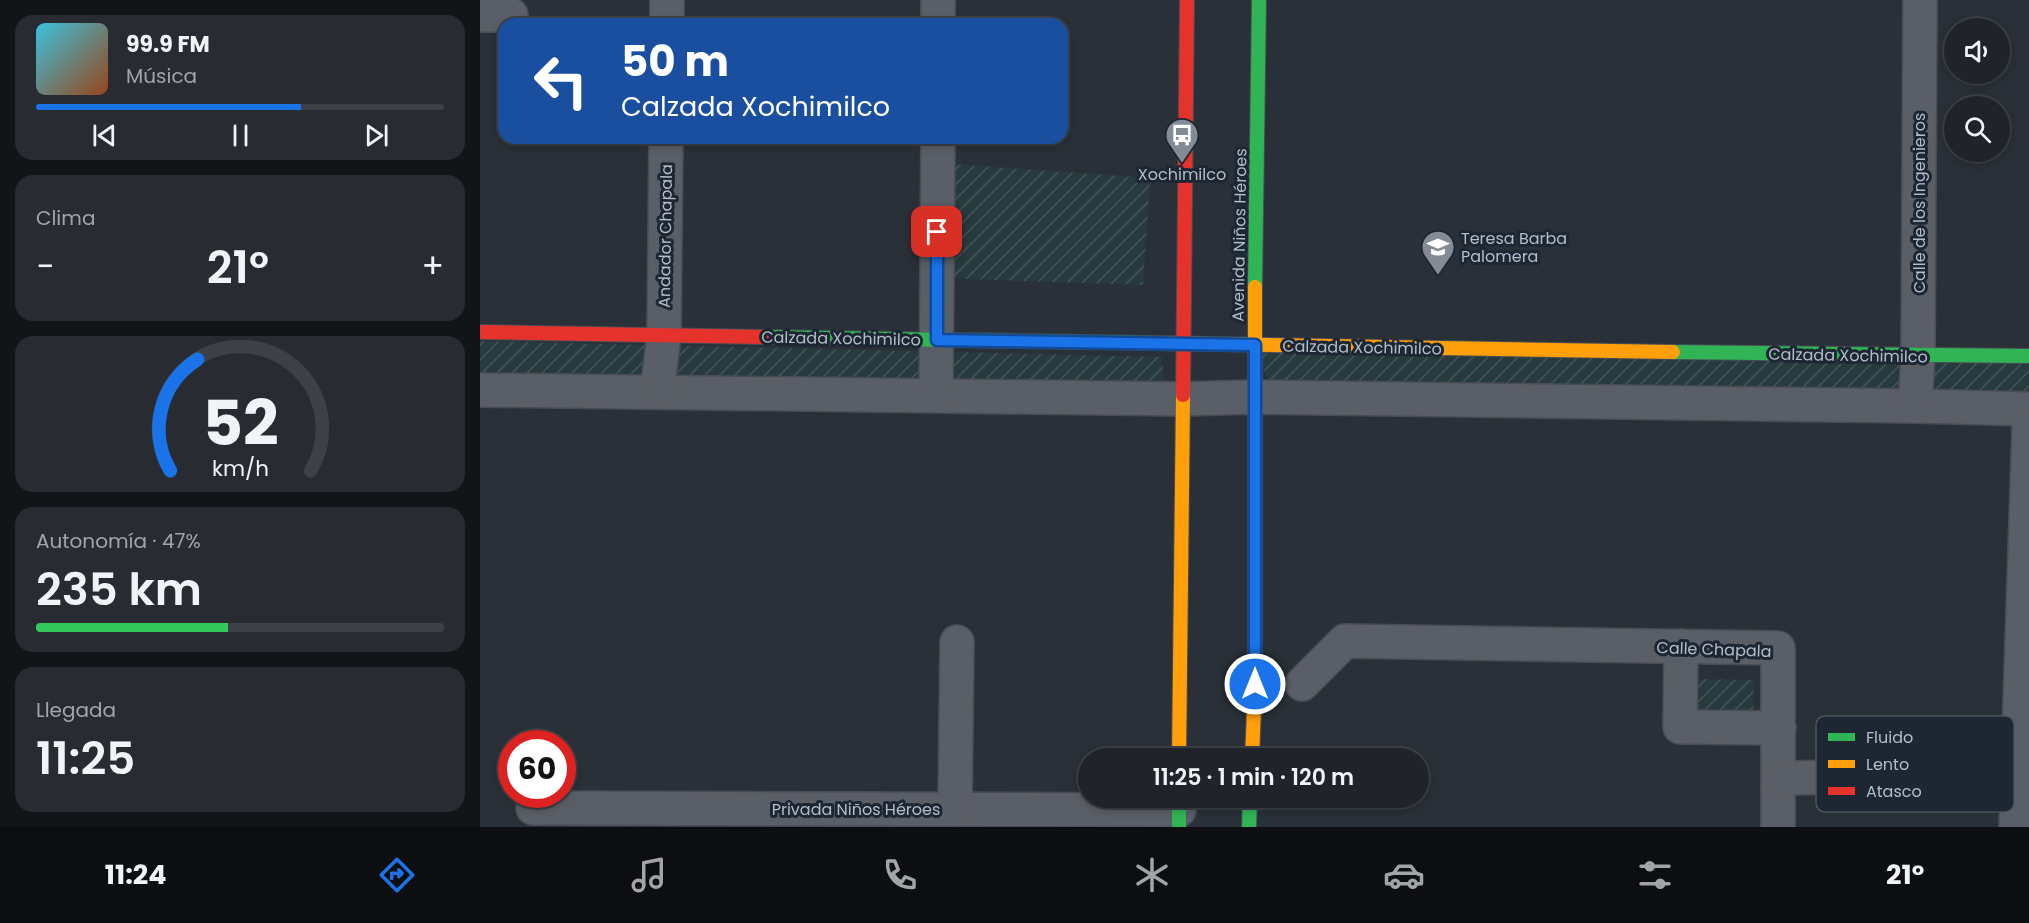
<!DOCTYPE html>
<html lang="es">
<head>
<meta charset="utf-8">
<style>
  body { margin:0; font-family:Poppins,sans-serif; background:#282c32; color:#f1f3f6; height:100vh; display:flex; flex-direction:column; font-size:22px; white-space:nowrap }
  * { box-sizing:border-box; margin:0 }
  p { font-size:20px; color:#a2a4a8 }
  .icon { flex:none; width:33px; height:33px; fill:none; stroke:currentColor; stroke-width:2; stroke-linecap:round; stroke-linejoin:round }
  .map { position:relative; flex:1; overflow:hidden }
  .details { display:flex; flex-direction:column; gap:15px; padding:15px; background:#121417; width:480px }
  .details>* { flex:none }
  .top-card { position:absolute; left:18px; top:18px; width:570px; height:126px; border-radius:18px; box-shadow:0 3px 9px #0003,0 0 0 2px #3d4147; background:#1a4fa0; color:#fff; overflow:hidden }
  .tools { position:absolute; left:1464px; top:18px; display:grid; gap:12px }
  .tools a { display:grid; place-items:center; width:66px; height:66px; border-radius:50%; background:#20242a; box-shadow:0 3px 9px #0003,0 0 0 2px #3d4147; font-size:30px }
  .speed { position:absolute; left:18px; top:730px; display:flex; gap:12px; font-size:30px; font-weight:700; text-align:center }
  .speed>* { display:grid; place-content:center; width:78px; height:78px; border-radius:50%; background:#20242a; box-shadow:0 3px 9px #0003,0 0 0 2px #3d4147; line-height:1 }
  .speed .limit { border:9px solid #d22; background:#fff; color:#111 }
  .pin { position:absolute; display:grid; place-items:center; width:51px; height:51px; color:#fff; margin:-26px; border-radius:12px; box-shadow:0 3px 9px #0006 }
  .me { position:absolute; width:66px; margin:-33px; rotate:0deg; stroke-linejoin:round; filter:drop-shadow(0 0 4px #0008) }
  .turn { display:flex; align-items:center; gap:21px; height:126px; padding:0 24px; font-size:27px }
  .turn .icon { width:78px; height:78px; stroke-width:2.5 }
  .turn b { display:block; font-size:42px; line-height:51px }
  .big { font-size:45px; font-weight:600; line-height:1.1 }
  .details .card { flex:1; display:flex; flex-direction:column; justify-content:center; gap:9px; min-width:0; padding:0 21px; border-radius:18px; background:#282c32 }
  .details .dial { align-items:center; gap:0 }
  .dial svg { height:156px; overflow:visible; fill:none; stroke:#3d4147; stroke-width:7; stroke-linecap:round; text-anchor:middle }
  .dial text { fill:#f1f3f6; stroke:none }
  .song { display:flex; align-items:center; gap:18px }
  .cover { width:72px; height:72px; border-radius:9px; background:linear-gradient(135deg,hsl(190 70% 55%),hsl(20 70% 35%)) }
  .played { height:6px; border-radius:3px; background:linear-gradient(90deg,#1a73e8 65%,#3d4147 65%) }
  .keys { display:flex; justify-content:space-around; direction:ltr }
  .heat { display:flex; justify-content:space-between; align-items:center; font-size:33px; direction:ltr }
  .charge { height:9px; border-radius:4px; background:linear-gradient(90deg,#34c759 47%,#3d4147 0) }
  .trip { position:absolute; left:598px; top:748px; width:351px; height:60px; border-radius:30px; background:#20242a; box-shadow:0 3px 9px #0003,0 0 0 2px #3d4147; font-weight:600; line-height:60px; text-align:center }
  .dock { display:flex; height:96px; justify-content:space-around; align-items:center; background:#0d0e11; color:#a2a4a8 }
  .dock .icon { width:42px; height:42px }
  .dock .active { color:#1a73e8 }
  .dock b { font-size:27px; color:#f1f3f6 }
  main { display:flex; flex:1; min-height:0 }
  .map>svg:first-child { display:block }
  .garden { fill:url(#garden-furrows) }
  .lines { fill:none; stroke-linecap:round; stroke-linejoin:round }
  .street-casing { stroke:#484c55; stroke-width:36 }
  .fast-casing { stroke:#484c55; stroke-width:16 }
  .slow-casing { stroke:#484c55; stroke-width:16 }
  .jam-casing { stroke:#484c55; stroke-width:16 }
  .street { stroke:#5a5e66; stroke-width:33 }
  .fast { stroke:#30b455; stroke-width:14 }
  .slow { stroke:#ff9f0a; stroke-width:14 }
  .jam { stroke:#e5322d; stroke-width:14 }
  .route-casing { stroke:#114b97; stroke-width:15 }
  .route { stroke:#1a73e8; stroke-width:10 }
  .labels { text-anchor:middle; stroke-width:6; stroke-linejoin:round; paint-order:stroke }
  .poi-label { font-size:16px; fill:#b4bcc9; stroke:#1d2633 }
  .street-label { font-size:16px; fill:#b4bcc9; stroke:#1d2633 }
  .key { fill:#1d2633; stroke:#4a5360; stroke-width:1.5 }
  .key-label { font-size:16px; fill:#b4bcc9 }
</style>
</head>
<body>
<main>
<section class="details">
<div class="card">
<div class="song"><i class="cover"></i><div><b>99.9 FM</b><p>Música</p></div></div>
<div class="played"></div>
<div class="keys"><svg class="icon" aria-label="previous" viewBox="0 0 24 24"><path d="M18 5L8 12l10 7zM5 5v14"/></svg><svg class="icon" aria-label="pause" viewBox="0 0 24 24"><path d="M8 5v14M16 5v14"/></svg><svg class="icon" aria-label="next" viewBox="0 0 24 24"><path d="M6 5l10 7-10 7zM19 5v14"/></svg></div>
</div>
<div class="card"><p>Clima</p>
<div class="heat"><a>−</a><b class="big">21°</b><a>+</a></div>
</div>
<div class="card dial"><svg viewBox="0 0 100 80">
<path d="M14 69A42 42 0 1 1 86 69"/>
<path d="M14 69A42 42 0 0 1 28 12" stroke="#1a73e8"/>
<text x="50" y="56" font-size="32" font-weight="700">52</text>
<text x="50" y="72" font-size="11">km/h</text>
</svg></div>
<div class="card"><p>Autonomía · 47%</p><b class="big">235 km</b><div class="charge"></div></div>
<div class="card"><p>Llegada</p><b class="big">11:25</b></div>
</section>
<div class="map">
<svg width="1549" height="827" viewBox="0 0 1549 827">
  <defs>
    <pattern id="garden-furrows" width="10" height="10" patternUnits="userSpaceOnUse" patternTransform="scale(1.5)"><rect width="10" height="10" fill="#273a3e"/><path d="M-1 1l2-2M0 10L10 0M9 11l2-2" fill="none" stroke="#445559"/></pattern>
  </defs>
  <rect width="100%" height="100%" fill="#2a3038"/>
  <g class="garden">
    <polygon points="458,163 670,178 663,285 457,278"/>
    <polygon points="0,341 682,357 684,383 0,378"/>
    <polygon points="775,345 1549,355 1549,393 789,384"/>
    <polygon points="1217,679 1274,680 1273,711 1216,710"/>
  </g>
  <g class="lines">
    <g class="street-casing">
      <g id="street">
        <polyline points="0,15 31,15"/>
        <polyline points="187,24 187,0"/>
        <polyline points="458,24 458,0"/>
        <polyline points="0,390 703,399 774,397 1435,406 1549,409"/>
        <polyline points="177,392 184,335 186,138"/>
        <polyline points="456,395 458,138"/>
        <polyline points="1435,406 1438,356 1440,0"/>
        <polyline points="1201,646 1200,727 1299,728"/>
        <polyline points="822,684 865,641 1298,648 1298,827"/>
        <polyline points="1299,778 1538,775"/>
        <polyline points="53,808 699,810"/>
        <polyline points="475,809 477,642"/>
        <polyline points="1536,827 1549,428"/>
      </g>
    </g>
    <g class="fast-casing">
      <g id="fast">
        <polyline points="775,287 779,0"/>
        <polyline points="287,337 671,343"/>
        <polyline points="1193,352 1549,356"/>
        <polyline points="699,798 699,827"/>
        <polyline points="769,827 770,798"/>
      </g>
    </g>
    <g class="slow-casing">
      <g id="slow">
        <polyline points="671,343 1193,352"/>
        <polyline points="699,759 703,395"/>
        <polyline points="772,759 775,684 775,287"/>
      </g>
    </g>
    <g class="jam-casing">
      <g id="jam">
        <polyline points="0,332 287,337"/>
        <polyline points="703,395 707,0"/>
      </g>
    </g>
    <use href="#street" class="street"/>
    <use href="#fast" class="fast"/>
    <use href="#slow" class="slow"/>
    <use href="#jam" class="jam"/>
  </g>
  <g class="lines">
    <g class="route-casing">
      <polyline id="route" points="457,232 457,340 775,345 775,684"/>
    </g>
    <use href="#route" class="route"/>
  </g>
  <defs>
    <g id="bus-pin" transform="scale(1.725)"><path d="M0 17L-7.5 6A9.5 9.5 0 1 1 7.5 6Z" fill="#848b96" stroke="#1d2633"/><path d="M-5-6H5V4H4V6H2V4H-2V6H-4V4H-5ZM-3.5-4V0h7V-4ZM-3.5 1.2v1.5H-2V1.2ZM2 1.2v1.5H3.5V1.2Z" fill="#fff"/></g>
    <g id="school-pin" transform="scale(1.725)"><path d="M0 17L-7.5 6A9.5 9.5 0 1 1 7.5 6Z" fill="#848b96" stroke="#1d2633"/><path d="M0-5L7-2L0 1L-7-2ZM-4 1L0 2.5L4 1V4Q0 6-4 4Z" fill="#fff"/></g>
  </defs>
  <g fill-rule="evenodd">
    <use href="#bus-pin" x="702" y="135"/>
    <use href="#school-pin" x="958" y="247"/>
  </g>
  <g class="labels">
    <g class="poi-label">
      <text x="702" y="180">Xochimilco</text>
      <text x="981" y="244" text-anchor="start">Teresa Barba<tspan x="981" dy="18">Palomera</tspan></text>
    </g>
    <g class="street-label">
      <text transform="translate(1439 203) rotate(-90)" y="6">Calle de los Ingenieros</text>
      <text transform="translate(759 235) rotate(-89)" y="6">Avenida Niños Héroes</text>
      <text transform="translate(185 236) rotate(-89)" y="6">Andador Chapala</text>
      <text transform="translate(361 338) rotate(1)" y="6">Calzada Xochimilco</text>
      <text transform="translate(882 347) rotate(1)" y="6">Calzada Xochimilco</text>
      <text transform="translate(1368 355) rotate(1)" y="6">Calzada Xochimilco</text>
      <text transform="translate(1234 649) rotate(2)" y="6">Calle Chapala</text>
      <text x="376" y="815">Privada Niños Héroes</text>
    </g>
  </g>
  <rect x="1336" y="716" width="198" height="96" rx="9" class="key"/>
  <rect x="1348" y="733" width="27" height="8" fill="#30b455"/>
  <rect x="1348" y="760" width="27" height="8" fill="#ff9f0a"/>
  <rect x="1348" y="787" width="27" height="8" fill="#e5322d"/>
  <g class="key-label">
    <text x="1386" y="743">Fluido</text>
    <text x="1386" y="770">Lento</text>
    <text x="1386" y="797">Atasco</text>
  </g>
</svg>
<div class="tools">
<a><svg class="icon" aria-label="sound" viewBox="0 0 24 24"><path d="M4 9h4l5-4v14l-5-4H4zM17 9q2 3 0 6"/></svg></a>
<a><svg class="icon" aria-label="search" viewBox="0 0 24 24"><circle cx="10" cy="10" r="6"/><path d="M15 15l6 6"/></svg></a>
</div>
<div class="speed"><div class="limit">60</div></div>
<div class="pin" style="left:457px;top:232px;background:#d93025"><svg class="icon" aria-label="arrive" viewBox="0 0 24 24"><path d="M6 21V4h12l-3 4 3 4H6"/></svg></div>
<svg class="me" style="left:775px;top:684px" viewBox="-20 -20 40 40"><circle r="17" fill="#1a73e8" stroke="#fff" stroke-width="3"/><path d="M0-11L8 9 0 5-8 9z" fill="#fff"/></svg>
<div class="trip">11:25 · 1 min · 120 m</div>
<div class="top-card">
<div class="turn"><svg class="icon" aria-label="left" viewBox="0 0 24 24"><path d="M17 20v-9H6M10 6l-5 5 5 5"/></svg><div><b>50 m</b>Calzada Xochimilco</div></div>
</div>
</div>
</main>
<nav class="dock">
<b>11:24</b>
<svg class="icon active" aria-label="directions" viewBox="0 0 24 24"><path d="M12 3l9 9-9 9-9-9zM9 14v-3h6M13 9l2 2-2 2"/></svg>
<svg class="icon" aria-label="music" viewBox="0 0 24 24"><path d="M9 18V5l10-2v13"/><circle cx="6" cy="18" r="3"/><circle cx="16" cy="16" r="3"/></svg>
<svg class="icon" aria-label="phone" viewBox="0 0 24 24"><path d="M5 4h4l2 5-3 2q2 4 5 5l2-3 5 2v4C11 20 4 13 5 4z"/></svg>
<svg class="icon" aria-label="climate" viewBox="0 0 24 24"><path d="M12 3v18M4 7l16 10M4 17L20 7"/></svg>
<svg class="icon" aria-label="car" viewBox="0 0 24 24"><path d="M5 17H2v-5l4-1 3-4h7l3 4 3 1v5h-3M9 17h6M6 11h13"/><circle cx="7" cy="17" r="2"/><circle cx="17" cy="17" r="2"/></svg>
<svg class="icon" aria-label="filters" viewBox="0 0 24 24"><path d="M4 7h16M4 17h16"/><circle cx="9" cy="7" r="2"/><circle cx="15" cy="17" r="2"/></svg>
<b>21°</b>
</nav>
</body>
</html>
